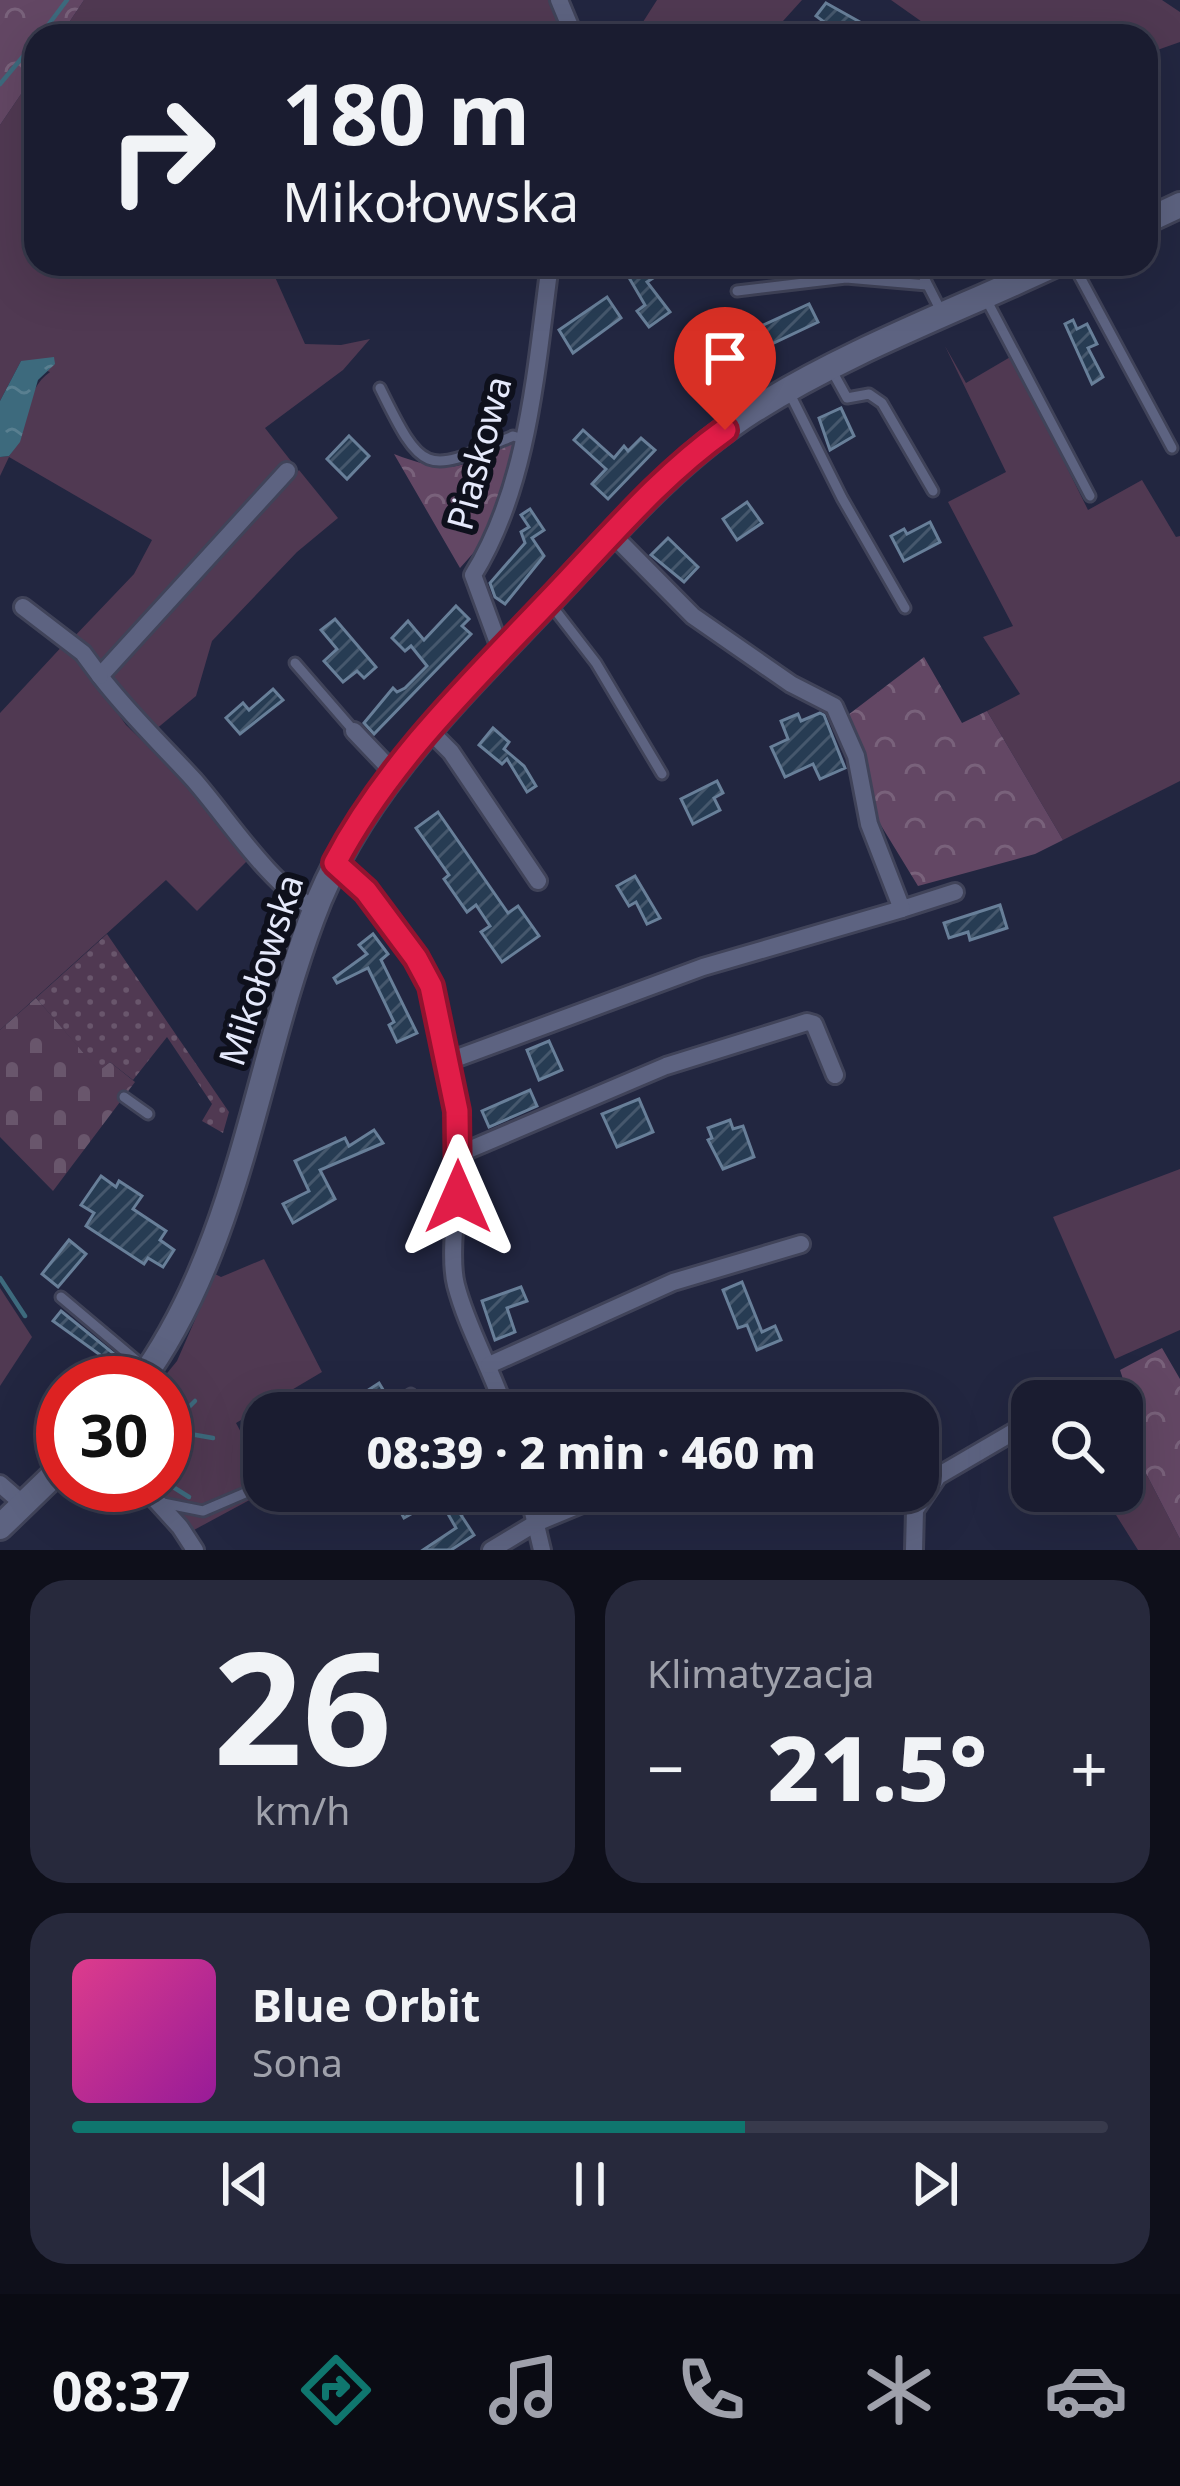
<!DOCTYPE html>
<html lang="pl">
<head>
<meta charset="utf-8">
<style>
  body { margin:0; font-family:"Noto Sans",sans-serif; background:#27293c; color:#f1f3f6; height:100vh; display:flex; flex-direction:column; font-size:45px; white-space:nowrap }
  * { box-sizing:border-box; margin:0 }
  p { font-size:39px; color:#9fa1ab }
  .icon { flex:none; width:66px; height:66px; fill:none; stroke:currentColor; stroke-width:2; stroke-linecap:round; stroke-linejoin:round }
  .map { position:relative; height:1550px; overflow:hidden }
  .panel { display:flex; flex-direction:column; gap:30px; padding:30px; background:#0e0f1a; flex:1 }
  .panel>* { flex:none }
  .banner { position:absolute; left:24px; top:24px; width:1134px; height:252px; border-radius:36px; box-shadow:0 12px 48px #0002,0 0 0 3px #383a4c; background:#1a1c30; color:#f1f3f6; overflow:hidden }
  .buttons { position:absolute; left:1011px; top:1380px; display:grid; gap:24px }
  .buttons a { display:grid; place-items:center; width:132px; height:132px; border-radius:24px; background:#1a1c30; box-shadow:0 12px 48px #0002,0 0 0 3px #383a4c; font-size:60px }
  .speed { position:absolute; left:36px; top:1356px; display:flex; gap:24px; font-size:60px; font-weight:700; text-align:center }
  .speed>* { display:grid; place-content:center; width:156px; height:156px; border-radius:50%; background:#1a1c30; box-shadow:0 12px 48px #0002,0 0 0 3px #383a4c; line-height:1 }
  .speed .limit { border:18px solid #d22; background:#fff; color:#111 }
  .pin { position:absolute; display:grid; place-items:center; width:102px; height:102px; color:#fff; margin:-123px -51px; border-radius:50% 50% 50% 0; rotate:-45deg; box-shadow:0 0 12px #0007 }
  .pin .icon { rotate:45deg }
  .me { position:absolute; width:132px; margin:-66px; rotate:0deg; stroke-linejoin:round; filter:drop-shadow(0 0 9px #0008) }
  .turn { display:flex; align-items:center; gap:42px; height:252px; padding:0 60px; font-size:54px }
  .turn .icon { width:156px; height:156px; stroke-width:2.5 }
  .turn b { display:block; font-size:84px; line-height:102px }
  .big { font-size:90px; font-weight:800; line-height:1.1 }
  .panel .widget { flex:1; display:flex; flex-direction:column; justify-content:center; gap:18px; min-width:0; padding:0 42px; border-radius:36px; background:#27293c }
  .panel .dial { align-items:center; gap:0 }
  .dial b { font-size:156px; line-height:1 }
  .song { display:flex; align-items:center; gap:36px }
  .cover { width:144px; height:144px; border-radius:18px; background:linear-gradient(135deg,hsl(330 70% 55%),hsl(300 70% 35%)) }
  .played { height:12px; border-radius:6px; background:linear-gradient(90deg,#0f766e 65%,#383a4c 65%) }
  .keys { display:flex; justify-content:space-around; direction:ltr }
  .heat { display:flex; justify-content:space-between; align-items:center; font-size:66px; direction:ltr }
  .panel .tiles { flex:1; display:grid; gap:30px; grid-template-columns:1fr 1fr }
  .widget:last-child { grid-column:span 2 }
  .trip { position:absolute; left:243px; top:1392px; width:696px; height:120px; border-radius:36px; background:#1a1c30; box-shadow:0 12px 48px #0002,0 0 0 3px #383a4c; font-weight:800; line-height:120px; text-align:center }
  .menu { display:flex; height:192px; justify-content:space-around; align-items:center; background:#0a0b13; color:#9fa1ab }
  .menu .icon { width:84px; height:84px }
  .menu .current { color:#0f766e }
  .menu b { font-size:54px; color:#f1f3f6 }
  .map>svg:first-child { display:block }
  .green { fill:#503952 }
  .forest { fill:url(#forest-crowns) }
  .cemetery { fill:url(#cemetery-stones) }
  .park { fill:url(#park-dots) }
  .water { fill:url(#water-ripples) }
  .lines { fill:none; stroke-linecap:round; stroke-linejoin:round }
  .stream { stroke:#3d6a7d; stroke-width:4.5 }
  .building { fill:url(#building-hatch); stroke:#687f99; stroke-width:3 }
  .service-casing { stroke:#404359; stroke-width:15 }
  .minor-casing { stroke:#404359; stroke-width:22 }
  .secondary-casing { stroke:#404359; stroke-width:30 }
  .service { stroke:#5d6381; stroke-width:9 }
  .minor { stroke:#5d6381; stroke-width:16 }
  .secondary { stroke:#5d6381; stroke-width:24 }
  .route-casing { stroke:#92132f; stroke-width:30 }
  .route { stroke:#e11d48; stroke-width:21 }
  .labels { text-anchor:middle; stroke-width:12; stroke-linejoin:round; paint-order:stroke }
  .street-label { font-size:36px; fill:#e5e9fb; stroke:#0e101c }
</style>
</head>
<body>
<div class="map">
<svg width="1180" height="1550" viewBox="0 0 1180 1550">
  <defs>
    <pattern id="forest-crowns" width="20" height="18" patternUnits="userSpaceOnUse" patternTransform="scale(3)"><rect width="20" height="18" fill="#634764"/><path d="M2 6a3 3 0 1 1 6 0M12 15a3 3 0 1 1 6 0" fill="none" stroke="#79627b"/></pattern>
    <pattern id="cemetery-stones" width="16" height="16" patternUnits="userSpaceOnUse" patternTransform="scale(3)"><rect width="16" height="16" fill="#503952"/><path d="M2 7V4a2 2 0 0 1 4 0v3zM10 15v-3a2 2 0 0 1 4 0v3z" fill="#69566c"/></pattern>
    <pattern id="park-dots" width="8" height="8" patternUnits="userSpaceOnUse" patternTransform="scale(3)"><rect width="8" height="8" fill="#503952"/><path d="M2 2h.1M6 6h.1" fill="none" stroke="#69566c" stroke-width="1.8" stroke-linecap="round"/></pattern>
    <pattern id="water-ripples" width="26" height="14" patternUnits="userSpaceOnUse" patternTransform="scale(3)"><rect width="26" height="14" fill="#3d6a7d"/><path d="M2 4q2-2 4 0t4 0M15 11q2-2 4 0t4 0" fill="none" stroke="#597f90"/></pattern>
    <pattern id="building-hatch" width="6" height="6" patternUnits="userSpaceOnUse" patternTransform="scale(3)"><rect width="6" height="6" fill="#273c53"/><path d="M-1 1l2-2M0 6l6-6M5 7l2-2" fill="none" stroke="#46586d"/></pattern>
  </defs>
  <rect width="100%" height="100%" fill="#222640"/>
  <g class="green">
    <polygon points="84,0 553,0 567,36 60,36"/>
    <polygon points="657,0 802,0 774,31 780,36 634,36"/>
    <polygon points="891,0 1162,0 1180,12 1180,42 1146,54 1146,36 942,36"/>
    <path d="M36 72V264H319L275 277 305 344 341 345 370 339 343 370 265 428 291 461 102 664 71 640 134 574 152 540 9 457 0 476V457L9 456C28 432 23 390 50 372L21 361 0 401V125Z"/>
    <polygon points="945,346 966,383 1012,356 1088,510 1142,480 1176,537 1180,536 1180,781 1063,840 987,711 1020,694 983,637 1013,626 948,502 1006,472"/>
    <polygon points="299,470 338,518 297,552 212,641 196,696 155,730 114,684 112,667"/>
    <polygon points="67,641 126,725 190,786 250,858 197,911 166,880 0,1030 0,713"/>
    <polygon points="1180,1169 1180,1330 1115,1359 1053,1217"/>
    <polygon points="264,1259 322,1372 236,1423 264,1475 266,1491 194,1530 151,1485 165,1485 165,1383 159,1383 177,1361 215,1274 221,1277"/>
    <polygon points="0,1288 32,1337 0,1386"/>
    <polygon points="1122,1427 1180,1539 1180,1550 1138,1550 1101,1491 1122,1491"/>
  </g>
  <g class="forest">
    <polygon points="0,0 84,0 60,36 36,36 36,72 0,125"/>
    <path d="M515 442 484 541 460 568 394 454C455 477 459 467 515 442Z"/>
    <polygon points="924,657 962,723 987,711 1063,840 1035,854 918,886 871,809 844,718"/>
    <polygon points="1162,1348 1180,1379 1180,1539 1122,1427 1122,1401 1108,1401 1103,1391 1123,1379 1120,1370"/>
  </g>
  <polygon class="cemetery" points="36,998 99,1070 110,1062 135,1082 53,1191 0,1137 0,1030"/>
  <polygon class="park" points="107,934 229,1112 223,1133 202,1121 212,1104 167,1037 133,1080 110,1062 99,1071 36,998"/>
  <polygon class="water" points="54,357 55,364 38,380 20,442 9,456 0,457 0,401 21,361"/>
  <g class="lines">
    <g class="stream">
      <polyline points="40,36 67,0"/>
      <polyline points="0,84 36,41"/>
      <polyline points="0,1278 25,1316"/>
      <polyline points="167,1430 213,1438"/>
      <polyline points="165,1431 195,1401"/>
      <polyline points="165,1482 189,1497"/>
    </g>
  </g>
  <g class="building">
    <polygon points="826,3 867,26 860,36 843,36 816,16"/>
    <polygon points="621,264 656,264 661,273 647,282 670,312 649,327 637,311 645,305"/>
    <polygon points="607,297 621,318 573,353 559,330"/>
    <polygon points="809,304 818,322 757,351 748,332"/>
    <polygon points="1073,320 1077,329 1087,324 1097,344 1088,348 1103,377 1092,384 1065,324"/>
    <polygon points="841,408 854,436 830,450 819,418"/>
    <polygon points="583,430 614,458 624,446 628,451 641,438 655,450 608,499 592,484 606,469 574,440"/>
    <polygon points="349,436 369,456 347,479 327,459"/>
    <polygon points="747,502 762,523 737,540 723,519"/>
    <polygon points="530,509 544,530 532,538 544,556 505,604 495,597 490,583 525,543 521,532 529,527 521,515"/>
    <polygon points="930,522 940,542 904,561 891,536 904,529 907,534"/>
    <polygon points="668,538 698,567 684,582 651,555"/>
    <polygon points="456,606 469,619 462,626 471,634 374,734 364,723 393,688 397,692 405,688 427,666 411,646 405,651 392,638 408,621 424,640"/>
    <polygon points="335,619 376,667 364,678 357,671 343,682 324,661 337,649 321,630"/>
    <polygon points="273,689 283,700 240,734 226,718 243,703 249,710"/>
    <polygon points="820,713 824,715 845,768 820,779 813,764 785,777 771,747 788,739 781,721 798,714 801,721"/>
    <polygon points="493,728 509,742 504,749 524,766 536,786 527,792 507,759 502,764 479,745"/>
    <polygon points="717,781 723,793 714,798 720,810 693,824 681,799"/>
    <polygon points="438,812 508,913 518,906 539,936 502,962 481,932 490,926 476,905 467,912 444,879 449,875 416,828"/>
    <polygon points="635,876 660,918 647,924 636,902 629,906 617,886"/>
    <polygon points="1000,905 1007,928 970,940 968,932 949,938 944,923"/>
    <polygon points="373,934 388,954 381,960 417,1033 397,1042 389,1025 394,1022 368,968 337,983 334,978 367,954 359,945"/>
    <polygon points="549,1041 562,1070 539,1080 527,1050"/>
    <polygon points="530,1090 537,1106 489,1127 482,1111"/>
    <polygon points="639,1099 653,1132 617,1147 602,1114"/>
    <polygon points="730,1120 733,1129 743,1126 754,1157 723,1169 708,1140 712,1138 708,1128"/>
    <polygon points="374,1130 383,1143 320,1170 335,1199 293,1223 283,1204 309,1191 295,1161 345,1138 349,1146"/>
    <polygon points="101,1176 116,1187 119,1181 142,1196 133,1209 166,1231 160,1240 174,1250 163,1267 148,1258 144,1264 86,1226 94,1213 81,1205"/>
    <polygon points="69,1240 86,1254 58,1287 42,1274"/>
    <polygon points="742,1282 762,1332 775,1326 781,1340 757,1350 747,1325 738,1328 723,1290"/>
    <polygon points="521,1287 527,1301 507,1308 515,1332 495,1340 482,1301"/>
    <polygon points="61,1311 119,1358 114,1365 53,1321"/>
    <polygon points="379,1383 388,1398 372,1413 333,1413"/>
    <polygon points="424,1491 462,1491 472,1509 461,1515 474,1535 451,1550 423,1550 456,1528 439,1498 404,1518 398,1507"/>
  </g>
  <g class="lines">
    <g class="service-casing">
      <g id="service">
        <polyline points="917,264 941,311"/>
        <polyline points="1073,264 1172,448"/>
        <polyline points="737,291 846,278 927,285"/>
        <polyline points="985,297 1090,496"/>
        <polyline points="831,369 847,398 869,394 882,403 933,491"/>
        <path d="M380 388C424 478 426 473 513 436L524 439"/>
        <polyline points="788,390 842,498 905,608"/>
        <polyline points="552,606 596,663 662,774"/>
        <polyline points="295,663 354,731"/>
        <polyline points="124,1097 148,1114"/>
        <polyline points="61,1297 144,1367"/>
        <polyline points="381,1413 411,1394"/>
        <polyline points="163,1503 203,1511 264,1485"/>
      </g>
    </g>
    <g class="minor-casing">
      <g id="minor">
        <polyline points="559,0 574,36"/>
        <path d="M287 471 100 676C129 714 162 745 194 780 229 820 269 884 315 909"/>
        <polyline points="23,607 83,653 100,676"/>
        <path d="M505 648 497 640 473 575C529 485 536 367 550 264"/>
        <polyline points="429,730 451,752 538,881"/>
        <polyline points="354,731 393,772"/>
        <path d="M336 863C427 931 459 1048 459 1157 459 1191 448 1254 456 1285 467 1328 492 1370 506 1413"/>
        <polyline points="902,909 955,892"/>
        <polyline points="449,1061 703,967 902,909 869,824 856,756 834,706 791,684 693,616 612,534"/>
        <polyline points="459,1154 666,1066 807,1022 814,1024 835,1075"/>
        <polyline points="489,1365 673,1282 801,1244"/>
        <polyline points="1066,1401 1085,1389"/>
        <polyline points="782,1413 809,1413"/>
        <polyline points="0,1484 23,1504"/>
        <polyline points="142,1485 180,1527 195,1550"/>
        <polyline points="528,1491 542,1550"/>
        <polyline points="910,1491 915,1510 914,1550"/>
        <polyline points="915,1510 938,1476 1032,1421"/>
        <polyline points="491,1550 536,1523 613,1491"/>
      </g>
    </g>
    <g class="secondary-casing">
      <g id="secondary">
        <polyline points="1146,221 1180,205"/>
        <path d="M139 1383C239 1246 254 1073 312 918 360 788 463 693 555 595 617 529 677 459 754 410 847 351 956 311 1056 264"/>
        <polyline points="0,1527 63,1466"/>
      </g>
    </g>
    <use href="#service" class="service"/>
    <use href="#minor" class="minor"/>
    <use href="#secondary" class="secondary"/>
  </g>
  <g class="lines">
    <g class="route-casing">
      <path id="route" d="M458 1197 457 1111 431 986 416 958 366 891 335 863C390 758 480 674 561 588 613 533 663 474 725 430"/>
    </g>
    <use href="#route" class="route"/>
  </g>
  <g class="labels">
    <g class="street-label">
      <text transform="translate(479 453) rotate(-75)" y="13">Piaskowa</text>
      <text transform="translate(261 970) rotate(-72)" y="13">Mikołowska</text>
    </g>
  </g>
</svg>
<div class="buttons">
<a><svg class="icon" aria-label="search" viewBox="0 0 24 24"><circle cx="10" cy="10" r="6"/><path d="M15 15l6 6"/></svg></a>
</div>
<div class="speed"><div class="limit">30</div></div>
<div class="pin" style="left:725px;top:430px;background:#d93025"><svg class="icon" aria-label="arrive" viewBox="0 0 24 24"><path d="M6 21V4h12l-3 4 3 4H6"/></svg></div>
<svg class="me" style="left:458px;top:1197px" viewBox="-20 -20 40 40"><path d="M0-17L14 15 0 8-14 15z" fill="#e11d48" stroke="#fff" stroke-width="4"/></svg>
<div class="trip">08:39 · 2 min · 460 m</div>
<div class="banner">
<div class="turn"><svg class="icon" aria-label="right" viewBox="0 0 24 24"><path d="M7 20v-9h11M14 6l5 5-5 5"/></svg><div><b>180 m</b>Mikołowska</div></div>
</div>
</div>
<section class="panel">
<div class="tiles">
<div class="widget dial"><b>26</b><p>km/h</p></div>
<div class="widget"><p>Klimatyzacja</p>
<div class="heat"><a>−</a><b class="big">21.5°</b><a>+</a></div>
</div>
<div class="widget">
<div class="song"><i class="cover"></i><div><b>Blue Orbit</b><p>Sona</p></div></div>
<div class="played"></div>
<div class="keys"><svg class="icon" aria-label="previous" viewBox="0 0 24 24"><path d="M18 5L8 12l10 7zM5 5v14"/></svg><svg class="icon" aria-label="pause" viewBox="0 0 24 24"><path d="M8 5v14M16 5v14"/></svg><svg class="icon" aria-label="next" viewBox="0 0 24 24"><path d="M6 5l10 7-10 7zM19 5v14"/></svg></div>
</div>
</div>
</section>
<nav class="menu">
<b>08:37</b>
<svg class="icon current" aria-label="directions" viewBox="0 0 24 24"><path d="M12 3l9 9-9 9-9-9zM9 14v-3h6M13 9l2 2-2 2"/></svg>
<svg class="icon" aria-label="music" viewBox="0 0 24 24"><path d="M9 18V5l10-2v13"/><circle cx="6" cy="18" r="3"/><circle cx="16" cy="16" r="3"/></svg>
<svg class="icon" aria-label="phone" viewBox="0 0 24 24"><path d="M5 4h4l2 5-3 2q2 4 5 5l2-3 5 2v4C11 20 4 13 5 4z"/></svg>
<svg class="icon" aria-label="climate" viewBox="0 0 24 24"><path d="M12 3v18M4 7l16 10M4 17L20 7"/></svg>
<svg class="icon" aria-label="car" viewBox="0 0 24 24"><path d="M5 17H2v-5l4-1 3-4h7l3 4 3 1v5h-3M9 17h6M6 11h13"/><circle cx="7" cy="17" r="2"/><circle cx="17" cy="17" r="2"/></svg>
</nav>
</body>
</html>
